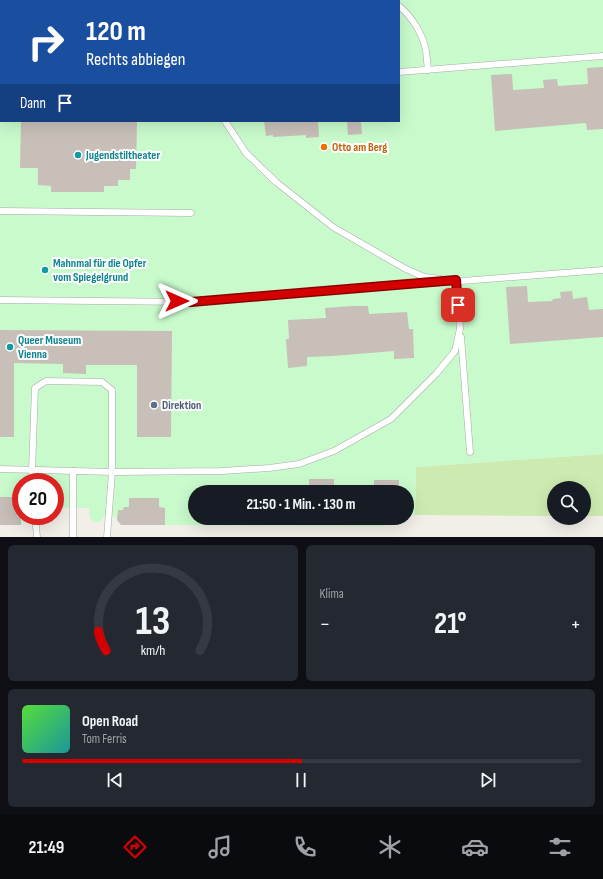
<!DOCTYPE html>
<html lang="de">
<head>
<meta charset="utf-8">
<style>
  body { margin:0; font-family:"Sofia Sans Condensed",sans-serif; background:#242831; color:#f1f3f6; height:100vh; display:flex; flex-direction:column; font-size:15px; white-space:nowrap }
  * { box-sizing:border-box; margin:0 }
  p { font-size:13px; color:#9ea1a6 }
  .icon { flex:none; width:22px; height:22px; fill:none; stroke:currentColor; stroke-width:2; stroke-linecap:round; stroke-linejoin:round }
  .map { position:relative; height:537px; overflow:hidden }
  .drawer { display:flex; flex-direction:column; gap:8px; padding:8px; background:#0d0f14; flex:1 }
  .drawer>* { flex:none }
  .banner { position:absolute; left:0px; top:0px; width:400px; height:122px; box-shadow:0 4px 16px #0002; background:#1a4fa0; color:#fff; overflow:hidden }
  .controls { position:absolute; left:547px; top:481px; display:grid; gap:8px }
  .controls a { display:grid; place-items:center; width:44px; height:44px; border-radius:50%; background:#171b24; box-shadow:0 4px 16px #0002; font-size:20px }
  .speed { position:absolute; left:12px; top:473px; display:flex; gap:8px; font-size:20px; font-weight:700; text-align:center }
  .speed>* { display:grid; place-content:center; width:52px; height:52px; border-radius:50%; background:#171b24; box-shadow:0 4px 16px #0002; line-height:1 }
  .speed .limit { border:6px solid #d22; background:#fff; color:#111 }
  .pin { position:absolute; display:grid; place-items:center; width:34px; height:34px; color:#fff; margin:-17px; border-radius:8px; box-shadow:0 2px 6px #0006 }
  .me { position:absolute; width:44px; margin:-22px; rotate:90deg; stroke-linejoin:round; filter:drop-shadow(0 0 3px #0008) }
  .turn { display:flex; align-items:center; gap:14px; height:84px; padding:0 20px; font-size:18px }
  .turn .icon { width:52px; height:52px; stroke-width:2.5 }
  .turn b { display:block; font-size:28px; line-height:34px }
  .then { display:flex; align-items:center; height:38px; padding:0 20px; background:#0003; gap:8px; font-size:15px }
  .big { font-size:30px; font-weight:700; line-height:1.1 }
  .drawer .tile { flex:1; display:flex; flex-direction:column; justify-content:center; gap:6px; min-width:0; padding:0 14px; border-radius:6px; background:#242831 }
  .drawer .dial { align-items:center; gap:0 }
  .dial svg { height:104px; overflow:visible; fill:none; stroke:#363941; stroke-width:7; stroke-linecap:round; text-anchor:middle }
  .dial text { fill:#f1f3f6; stroke:none }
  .song { display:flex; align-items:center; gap:12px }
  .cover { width:48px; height:48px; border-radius:6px; background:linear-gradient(135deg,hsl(110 70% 55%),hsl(180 70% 35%)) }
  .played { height:4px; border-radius:2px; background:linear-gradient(90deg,#d40000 50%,#363941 50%) }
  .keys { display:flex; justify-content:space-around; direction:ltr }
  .heat { display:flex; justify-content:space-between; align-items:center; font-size:22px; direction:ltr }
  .drawer .tiles { flex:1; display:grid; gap:8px; grid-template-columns:1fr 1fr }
  .tile:last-child { grid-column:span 2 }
  .trip { position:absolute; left:188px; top:485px; width:226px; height:40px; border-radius:20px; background:#171b24; box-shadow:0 4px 16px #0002; font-weight:700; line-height:40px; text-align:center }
  .tabs { display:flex; height:64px; justify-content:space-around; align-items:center; background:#090b0e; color:#9ea1a6 }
  .tabs .icon { width:28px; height:28px }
  .tabs .current { color:#d40000 }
  .tabs b { font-size:18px; color:#f1f3f6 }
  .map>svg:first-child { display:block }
  .grass { fill:#cdebb0 }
  .park { fill:#c8facc; fill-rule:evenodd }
  .building { fill:#c7bfb8 }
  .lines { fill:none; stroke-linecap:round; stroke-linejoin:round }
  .service-casing { stroke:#a9a9a9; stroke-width:7 }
  .service { stroke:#fff; stroke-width:6 }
  .route-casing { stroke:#8a0000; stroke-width:10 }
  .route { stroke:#d40000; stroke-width:7 }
  .food-dot { fill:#e8710a; stroke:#fff; stroke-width:1.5 }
  .culture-dot { fill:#0f9aa8; stroke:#fff; stroke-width:1.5 }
  .service-dot { fill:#5c6f8a; stroke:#fff; stroke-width:1.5 }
  .labels { text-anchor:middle; stroke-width:4; stroke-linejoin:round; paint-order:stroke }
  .food-label { font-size:12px; font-weight:bold; fill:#c56008; stroke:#fff; text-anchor:start }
  .culture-label { font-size:12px; font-weight:bold; fill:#0d838f; stroke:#fff; text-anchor:start }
  .service-label { font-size:12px; font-weight:bold; fill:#4e5e75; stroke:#fff; text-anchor:start }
</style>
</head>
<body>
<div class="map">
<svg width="603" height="537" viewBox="0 0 603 537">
  <rect width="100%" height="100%" fill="#f2efe9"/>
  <polygon class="grass" points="603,454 603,516 584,516 584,488 554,488 554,516 415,515 416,467"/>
  <path class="park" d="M0 0H603V454L416 467 415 515H407V492H195V518H397V520L383 521V526L123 525V523H119L117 520 116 517H103L100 522H94C88 518 90 513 89 508H56C56 511 57 515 55 518 51 525 44 522 42 516L28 517 27 520 25 522 21 523V525H0ZM1 1H399V121H1ZM21 482H55V516H21Z"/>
  <g class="building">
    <polygon points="603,67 603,129 587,130 586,123 495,131 491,75 512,74 513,90 544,88 543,80 557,79 558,86 588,84 587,68"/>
    <polygon points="21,121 137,121 136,169 130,169 130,180 118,180 118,186 104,186 104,192 51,192 51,186 38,185 38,168 20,168"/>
    <polygon points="264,121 318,121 319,137 306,138 306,135 273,137 273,135 266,136"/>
    <polygon points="347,121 361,121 362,134 348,135"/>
    <polygon points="527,286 528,302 552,301 553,299 561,298 560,292 572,291 573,299 587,297 589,310 603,309 603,337 510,344 506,287"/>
    <polygon points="352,306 368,306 369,314 407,312 409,329 413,329 414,358 394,359 394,351 333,356 307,357 307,366 288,368 286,339 289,339 288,320 326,318 325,308"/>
    <polygon points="0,330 172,331 171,437 137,437 137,365 86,365 86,374 63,373 63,364 14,363 14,437 0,437"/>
    <rect x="309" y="479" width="25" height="13"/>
    <rect x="374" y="480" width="25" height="12"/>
    <polygon points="0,497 16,497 16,507 21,507 21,525 0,525"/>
    <polygon points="129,498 159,498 159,507 165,508 165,525 121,525 117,520 118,510 123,510 124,507 129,507"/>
  </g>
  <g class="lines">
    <g class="service-casing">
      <g id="service">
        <polyline points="136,0 197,0"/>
        <polyline points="392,0 393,1"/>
        <path d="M399 6C412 17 423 34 426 51 427 57 427 64 428 70"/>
        <polyline points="399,72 603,56"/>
        <polyline points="0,84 1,84"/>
        <polyline points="225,121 246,153 276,182 333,227 404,268 424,277 441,279"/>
        <polyline points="0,211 191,213"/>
        <polyline points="0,300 191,302 603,270"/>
        <polyline points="461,337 470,452"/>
        <polyline points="0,469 112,472 222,471 269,468 299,464 334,451 391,419 436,374 455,351 460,329 456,280"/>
        <polyline points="33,482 32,470 35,388 46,381 102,382 112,390 112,472 107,537"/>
        <polyline points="35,516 37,537"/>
        <polyline points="73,537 73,471"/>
      </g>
    </g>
    <use href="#service" class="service"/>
  </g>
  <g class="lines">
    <g class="route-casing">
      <polyline id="route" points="177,301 191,302 456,280 458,305"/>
    </g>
    <use href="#route" class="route"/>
  </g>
  <circle class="food-dot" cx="324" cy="147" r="4"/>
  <g class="culture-dot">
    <circle cx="78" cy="155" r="4"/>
    <circle cx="45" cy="270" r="4"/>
    <circle cx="10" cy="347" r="4"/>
  </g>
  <circle class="service-dot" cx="154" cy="405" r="4"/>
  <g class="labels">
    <g class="food-label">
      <text x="332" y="151">Otto am Berg</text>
    </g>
    <g class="culture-label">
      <text x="86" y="159">Jugendstiltheater</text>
      <text x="53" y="267">Mahnmal für die Opfer<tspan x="53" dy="14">vom Spiegelgrund</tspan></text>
      <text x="18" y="344">Queer Museum<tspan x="18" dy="14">Vienna</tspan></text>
    </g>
    <g class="service-label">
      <text x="162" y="409">Direktion</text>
    </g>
  </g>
</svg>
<div class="controls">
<a><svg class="icon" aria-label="search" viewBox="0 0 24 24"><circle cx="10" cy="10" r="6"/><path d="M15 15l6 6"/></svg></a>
</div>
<div class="speed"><div class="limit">20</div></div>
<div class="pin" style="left:458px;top:305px;background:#d93025"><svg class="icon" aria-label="arrive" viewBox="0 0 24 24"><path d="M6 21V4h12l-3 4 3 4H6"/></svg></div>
<svg class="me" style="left:177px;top:301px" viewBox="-20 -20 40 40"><path d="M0-17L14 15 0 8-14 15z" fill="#d40000" stroke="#fff" stroke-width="4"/></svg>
<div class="trip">21:50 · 1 Min. · 130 m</div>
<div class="banner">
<div class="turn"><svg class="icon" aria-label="right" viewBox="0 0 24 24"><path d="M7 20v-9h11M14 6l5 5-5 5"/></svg><div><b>120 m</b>Rechts abbiegen</div></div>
<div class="then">Dann<svg class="icon" aria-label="arrive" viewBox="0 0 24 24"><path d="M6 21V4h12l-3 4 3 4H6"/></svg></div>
</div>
</div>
<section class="drawer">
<div class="tiles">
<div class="tile dial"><svg viewBox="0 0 100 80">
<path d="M14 69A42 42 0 1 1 86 69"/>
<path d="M14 69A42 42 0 0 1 8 54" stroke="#d40000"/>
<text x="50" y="56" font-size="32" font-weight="700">13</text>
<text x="50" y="72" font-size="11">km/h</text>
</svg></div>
<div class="tile"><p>Klima</p>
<div class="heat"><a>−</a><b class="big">21°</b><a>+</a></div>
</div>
<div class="tile">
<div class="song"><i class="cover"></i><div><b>Open Road</b><p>Tom Ferris</p></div></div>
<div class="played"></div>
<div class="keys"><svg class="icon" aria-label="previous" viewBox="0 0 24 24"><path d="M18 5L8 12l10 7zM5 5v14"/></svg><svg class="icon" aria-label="pause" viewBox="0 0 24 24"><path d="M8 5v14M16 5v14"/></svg><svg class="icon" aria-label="next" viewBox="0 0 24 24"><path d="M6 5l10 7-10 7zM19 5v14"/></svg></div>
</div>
</div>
</section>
<nav class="tabs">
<b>21:49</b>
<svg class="icon current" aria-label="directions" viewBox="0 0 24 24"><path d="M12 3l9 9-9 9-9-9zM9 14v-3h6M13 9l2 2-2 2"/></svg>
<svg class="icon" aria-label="music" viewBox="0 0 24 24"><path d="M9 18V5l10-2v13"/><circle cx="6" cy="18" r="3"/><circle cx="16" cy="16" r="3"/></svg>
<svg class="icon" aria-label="phone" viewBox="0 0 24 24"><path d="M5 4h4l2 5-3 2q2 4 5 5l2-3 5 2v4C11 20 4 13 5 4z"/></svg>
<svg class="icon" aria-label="climate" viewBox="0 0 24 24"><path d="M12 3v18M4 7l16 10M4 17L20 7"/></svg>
<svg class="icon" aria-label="car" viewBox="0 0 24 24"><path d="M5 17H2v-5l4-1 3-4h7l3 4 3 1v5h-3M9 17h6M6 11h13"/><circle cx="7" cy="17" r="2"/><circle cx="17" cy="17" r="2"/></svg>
<svg class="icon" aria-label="filters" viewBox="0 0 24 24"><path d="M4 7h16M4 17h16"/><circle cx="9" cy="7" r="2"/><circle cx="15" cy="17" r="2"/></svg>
</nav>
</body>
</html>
